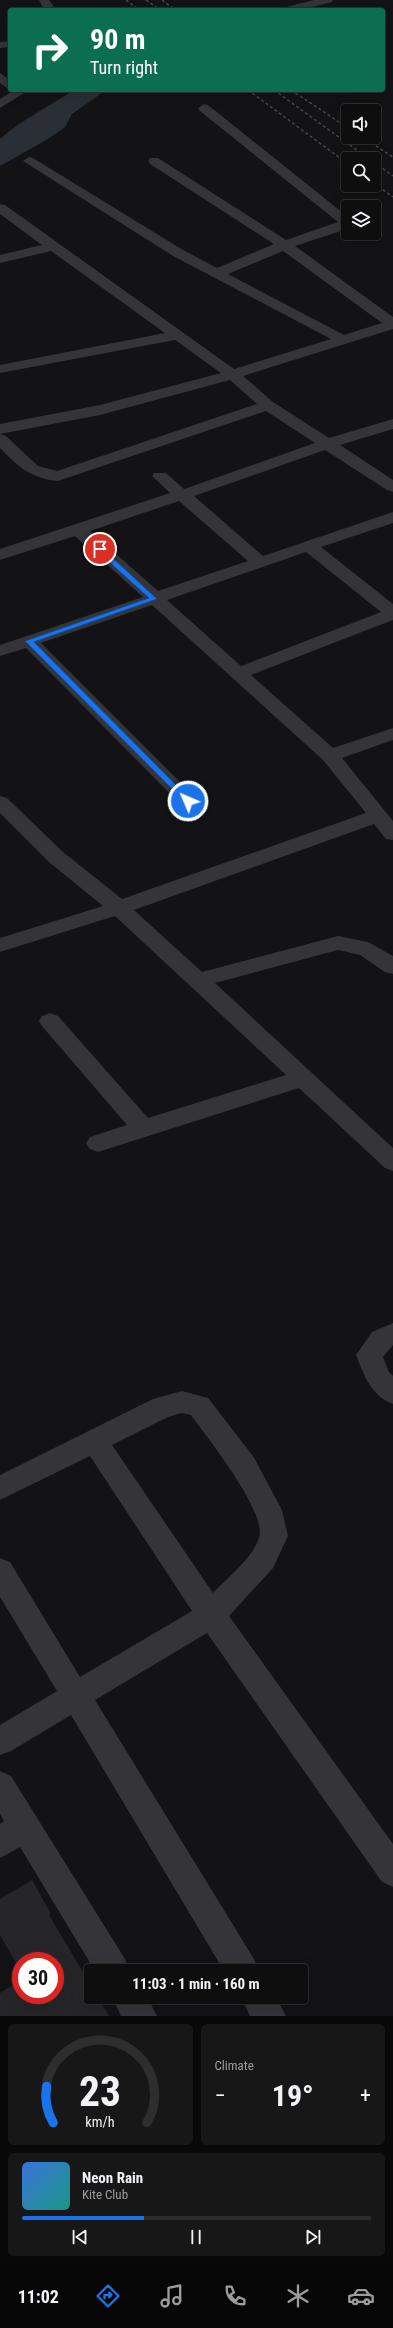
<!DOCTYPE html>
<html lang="en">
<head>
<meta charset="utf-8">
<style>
  body { margin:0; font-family:"Roboto Condensed",sans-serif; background:#171718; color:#f1f3f6; height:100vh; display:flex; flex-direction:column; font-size:15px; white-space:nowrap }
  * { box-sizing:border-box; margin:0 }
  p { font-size:13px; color:#9b9c9e }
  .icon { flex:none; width:22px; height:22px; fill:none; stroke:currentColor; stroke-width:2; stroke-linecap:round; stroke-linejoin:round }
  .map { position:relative; height:2016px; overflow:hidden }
  .drawer { display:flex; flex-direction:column; gap:8px; padding:8px; background:#080808; flex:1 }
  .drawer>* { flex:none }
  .banner { position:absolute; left:8px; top:8px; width:377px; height:84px; border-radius:4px; box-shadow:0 4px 16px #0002,0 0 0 1px #2e2e2f; background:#0b6e4f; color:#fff; overflow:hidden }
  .buttons { position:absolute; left:341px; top:104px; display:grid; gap:8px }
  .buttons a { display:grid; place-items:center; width:40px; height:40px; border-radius:4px; background:#0e0e0f; box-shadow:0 4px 16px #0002,0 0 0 1px #2e2e2f; font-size:20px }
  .speed { position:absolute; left:12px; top:1952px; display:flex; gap:8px; font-size:20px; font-weight:700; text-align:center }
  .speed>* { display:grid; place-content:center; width:52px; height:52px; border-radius:50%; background:#0e0e0f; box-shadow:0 4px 16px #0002,0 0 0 1px #2e2e2f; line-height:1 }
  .speed .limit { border:6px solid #d22; background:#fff; color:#111 }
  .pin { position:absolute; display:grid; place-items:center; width:34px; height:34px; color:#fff; margin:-17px; border:2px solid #fff; border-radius:50%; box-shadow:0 1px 4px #0007 }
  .me { position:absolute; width:44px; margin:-22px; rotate:315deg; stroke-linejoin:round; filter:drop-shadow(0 0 3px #0008) }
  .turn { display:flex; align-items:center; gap:14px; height:84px; padding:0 16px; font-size:18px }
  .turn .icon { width:52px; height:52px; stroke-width:2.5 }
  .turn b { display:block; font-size:28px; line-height:34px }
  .big { font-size:30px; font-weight:700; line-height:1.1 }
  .drawer .widget { flex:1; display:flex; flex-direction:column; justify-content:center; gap:6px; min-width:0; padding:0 14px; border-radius:6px; background:#171718 }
  .drawer .dial { align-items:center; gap:0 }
  .dial svg { height:104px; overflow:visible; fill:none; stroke:#2e2e2f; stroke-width:7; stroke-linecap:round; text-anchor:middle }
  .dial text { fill:#f1f3f6; stroke:none }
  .song { display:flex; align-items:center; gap:12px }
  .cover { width:48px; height:48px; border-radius:6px; background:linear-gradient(135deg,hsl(220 70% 55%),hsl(170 70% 35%)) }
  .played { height:4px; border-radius:2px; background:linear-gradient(90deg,#1a73e8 35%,#2e2e2f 35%) }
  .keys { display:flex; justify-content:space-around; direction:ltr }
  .heat { display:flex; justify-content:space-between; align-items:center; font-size:22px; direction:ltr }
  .drawer .tiles { flex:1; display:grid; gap:8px; grid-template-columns:1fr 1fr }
  .widget:last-child { grid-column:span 2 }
  .trip { position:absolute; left:84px; top:1964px; width:224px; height:40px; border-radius:4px; background:#0e0e0f; box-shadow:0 4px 16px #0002,0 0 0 1px #2e2e2f; font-weight:700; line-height:40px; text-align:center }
  .tab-bar { display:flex; height:64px; justify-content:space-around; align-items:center; background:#060606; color:#9b9c9e }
  .tab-bar .icon { width:28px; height:28px }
  .tab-bar .current { color:#1a73e8 }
  .tab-bar b { font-size:18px; color:#f1f3f6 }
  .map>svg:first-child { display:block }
  .water { fill:#2a2f36 }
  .building { fill:#262528 }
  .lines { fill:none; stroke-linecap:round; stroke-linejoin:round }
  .street { fill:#343439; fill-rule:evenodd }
  .rail { stroke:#47484d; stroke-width:1.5; stroke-dasharray:3 2.5; stroke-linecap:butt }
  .route { fill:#1a73e8; stroke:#114b97 }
</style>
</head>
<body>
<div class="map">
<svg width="393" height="2016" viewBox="0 0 393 2016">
  <rect width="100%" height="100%" fill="#131214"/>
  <path class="water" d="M74 90H104L99 95 72 114 65 127 48 139 0 166V139C22 120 49 106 74 90Z"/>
  <polygon class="building" points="32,1880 51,1914 49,1915 91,1986 91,1997 98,1997 109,2016 0,2016 0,1993 21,1980 21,1995 55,1995 55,1961 21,1961 21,1972 0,1935 0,1899"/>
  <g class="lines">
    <g class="street">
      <polygon points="39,0 49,0 56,10 44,10"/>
      <polygon points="314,0 333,0 332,2 300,10 280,10 282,8"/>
      <polygon points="10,41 10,47 0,48 0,42"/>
      <polygon points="0,73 10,80 10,90 0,83"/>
      <polygon points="15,90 29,90 0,108 0,99"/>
      <path d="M204 104 208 105 348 217V227L344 230 295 246 393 317V329L243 376 273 402 329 438 393 419V429L340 445 393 480V492L387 490 325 450 194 496 263 556 393 512V523L321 547 393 604V620L251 675 333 748 393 728V740L342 758 393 821V840L386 839 374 824 134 910 202 972 338 936 368 942 393 956V974L385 972 360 955 338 950 215 983 393 1148V1171L385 1168 299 1088 98 1152 90 1149 86 1143 90 1137 127 1125 42 1026 39 1021 42 1016 50 1013 58 1016 148 1118 286 1075 115 916 0 952V938L103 906 49 862 0 813V796L7 798 63 852 122 899 366 813 323 760 152 605 41 643 195 797 198 801 195 805 188 807 181 805 26 648 0 656V645L143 597 75 536 0 560V549L170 493 152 476 154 473H166L184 489 315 443 266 411 58 481C32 479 17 466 0 448V434L6 436 38 466 57 471 257 404 230 380 100 415 0 434V424L100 405 221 373 175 340 0 373V365L165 333 51 251 0 263V255L42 245 0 214V204L5 205 234 369 331 339 173 256 23 161 29 157 33 158 183 250 217 268 274 244 150 164 148 161 150 158H158L286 240 338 222 200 111 198 108ZM283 251 382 323 344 335 228 274ZM179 501 248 561 158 591 90 531ZM306 552 381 612 241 666 167 600Z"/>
      <path d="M393 1323V1345L383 1357 389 1372 393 1376V1404C371 1396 364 1375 356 1355L372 1332Z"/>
      <path d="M182 1391 208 1398 253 1456 282 1510 288 1536 273 1568 229 1616 393 1844V1887L382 1882 207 1633 95 1700 254 1959 258 1971H224L71 1715 11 1751 0 1755V1725L57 1691 0 1597V1558L10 1562 80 1677 192 1611 90 1456 0 1500V1475L153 1399ZM182 1413 191 1415C206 1436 268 1513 259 1538 252 1559 228 1577 213 1593L112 1445 168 1417Z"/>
      <polygon points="0,1771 11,1776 125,1959 129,1971 95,1971 20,1847 0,1858 0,1824 4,1821 0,1814"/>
      <polygon points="112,1997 147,1997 157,2016 121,2016"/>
      <polygon points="241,1997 276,1997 286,2016 250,2016"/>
    </g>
    <g class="rail">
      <polyline points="126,0 139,10"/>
      <polyline points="146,0 160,10"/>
      <polyline points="162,0 175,10"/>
      <polyline points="248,90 348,164"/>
      <polyline points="274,90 369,159"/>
      <polyline points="291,90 348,128"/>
      <polyline points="362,137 393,157"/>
      <polyline points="374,162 393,176"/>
      <polyline points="374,183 393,197"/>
    </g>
  </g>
  <polygon class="route" points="97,548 102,548 157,599 34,642 190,799 190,802 185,802 25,641 149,598 97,551"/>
</svg>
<div class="buttons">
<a><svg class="icon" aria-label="sound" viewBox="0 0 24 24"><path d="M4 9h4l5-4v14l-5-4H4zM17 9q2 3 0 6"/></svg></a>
<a><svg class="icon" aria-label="search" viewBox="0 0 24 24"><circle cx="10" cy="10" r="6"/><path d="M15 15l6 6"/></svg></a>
<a><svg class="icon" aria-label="layers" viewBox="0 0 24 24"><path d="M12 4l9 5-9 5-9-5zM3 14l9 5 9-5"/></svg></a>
</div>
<div class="speed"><div class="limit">30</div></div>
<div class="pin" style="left:100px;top:549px;background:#d93025"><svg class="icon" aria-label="arrive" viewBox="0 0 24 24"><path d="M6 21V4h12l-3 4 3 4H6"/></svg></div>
<svg class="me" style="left:188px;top:801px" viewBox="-20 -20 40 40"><circle r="17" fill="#1a73e8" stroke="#fff" stroke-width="3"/><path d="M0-11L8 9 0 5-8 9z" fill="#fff"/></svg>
<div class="trip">11:03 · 1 min · 160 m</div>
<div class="banner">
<div class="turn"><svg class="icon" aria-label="right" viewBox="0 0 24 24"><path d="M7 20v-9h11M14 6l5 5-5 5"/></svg><div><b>90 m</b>Turn right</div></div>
</div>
</div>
<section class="drawer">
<div class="tiles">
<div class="widget dial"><svg viewBox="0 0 100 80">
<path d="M14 69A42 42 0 1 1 86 69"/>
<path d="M14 69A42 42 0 0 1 9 41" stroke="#1a73e8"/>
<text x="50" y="56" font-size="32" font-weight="700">23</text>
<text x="50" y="72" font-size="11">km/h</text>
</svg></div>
<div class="widget"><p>Climate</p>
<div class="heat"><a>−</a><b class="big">19°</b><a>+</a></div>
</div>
<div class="widget">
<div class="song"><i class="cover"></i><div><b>Neon Rain</b><p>Kite Club</p></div></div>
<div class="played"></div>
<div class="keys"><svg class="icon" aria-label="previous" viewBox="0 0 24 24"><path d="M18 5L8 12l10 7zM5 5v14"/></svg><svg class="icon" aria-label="pause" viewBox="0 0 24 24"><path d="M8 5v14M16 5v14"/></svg><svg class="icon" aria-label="next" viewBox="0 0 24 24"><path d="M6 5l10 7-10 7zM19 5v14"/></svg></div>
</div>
</div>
</section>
<nav class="tab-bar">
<b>11:02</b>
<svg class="icon current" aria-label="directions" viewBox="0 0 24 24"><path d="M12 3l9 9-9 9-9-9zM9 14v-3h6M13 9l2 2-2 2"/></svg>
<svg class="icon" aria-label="music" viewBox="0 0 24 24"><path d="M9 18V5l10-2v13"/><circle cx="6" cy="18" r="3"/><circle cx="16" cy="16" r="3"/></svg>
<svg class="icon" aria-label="phone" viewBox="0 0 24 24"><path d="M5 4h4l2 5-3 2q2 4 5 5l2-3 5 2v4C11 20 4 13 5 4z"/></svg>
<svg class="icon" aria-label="climate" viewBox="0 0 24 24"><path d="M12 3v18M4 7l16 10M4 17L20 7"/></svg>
<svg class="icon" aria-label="car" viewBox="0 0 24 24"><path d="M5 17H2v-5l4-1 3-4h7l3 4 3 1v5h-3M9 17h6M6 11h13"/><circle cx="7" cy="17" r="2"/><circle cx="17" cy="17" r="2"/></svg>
</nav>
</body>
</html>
